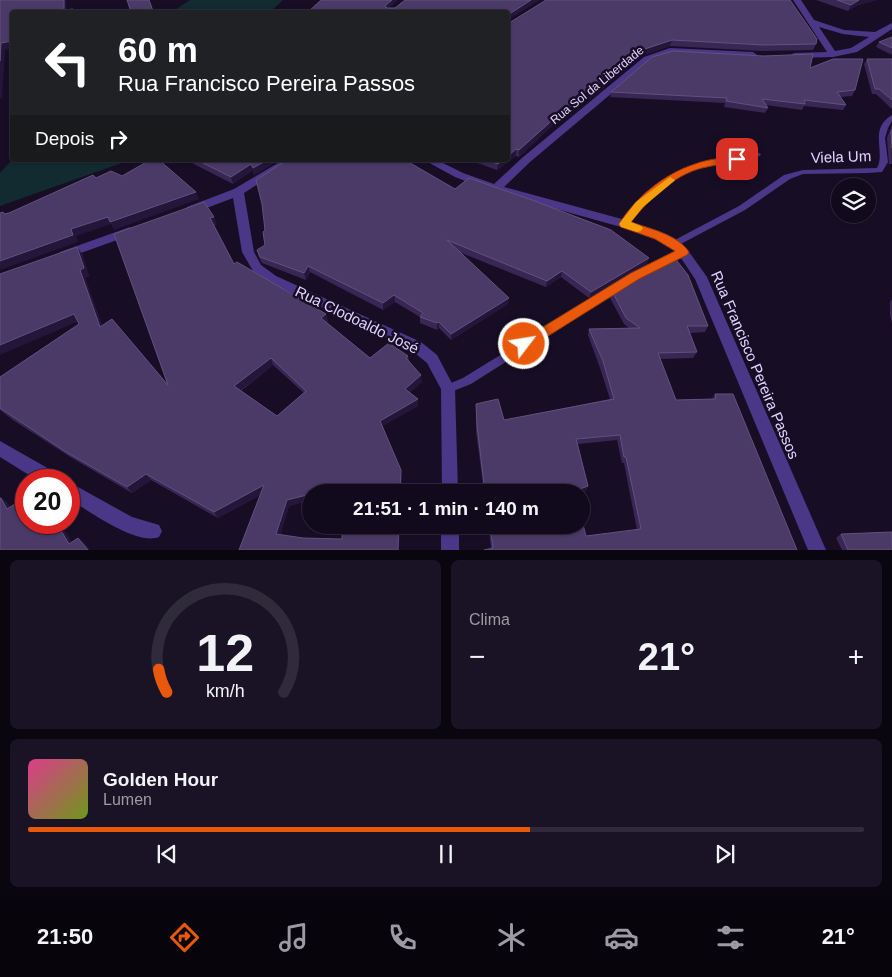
<!DOCTYPE html>
<html lang="pt">
<head>
<meta charset="utf-8">
<style>
  body { margin:0; font-family:Helvetica,sans-serif; background:#1a1325; color:#f1f3f6; height:100vh; display:flex; flex-direction:column; font-size:19px; white-space:nowrap }
  * { box-sizing:border-box; margin:0 }
  p { font-size:16px; color:#9c9aa3 }
  .icon { flex:none; width:28px; height:28px; fill:none; stroke:currentColor; stroke-width:2; stroke-linecap:round; stroke-linejoin:round }
  .map { position:relative; height:550px; overflow:hidden }
  .drawer { display:flex; flex-direction:column; gap:10px; padding:10px; background:#09060f; flex:1 }
  .drawer>* { flex:none }
  .banner { position:absolute; left:10px; top:10px; width:500px; height:152px; border-radius:5px; box-shadow:0 1px 4px #0004,0 0 0 1px #302b3b; background:#202124; color:#fff; overflow:hidden }
  .tools { position:absolute; left:831px; top:178px; display:grid; gap:10px }
  .tools a { display:grid; place-items:center; width:45px; height:45px; border-radius:50%; background:#110a1c; box-shadow:0 1px 4px #0004,0 0 0 1px #302b3b; font-size:25px }
  .speed { position:absolute; left:15px; top:469px; display:flex; gap:10px; font-size:25px; font-weight:700; text-align:center }
  .speed>* { display:grid; place-content:center; width:65px; height:65px; border-radius:50%; background:#110a1c; box-shadow:0 1px 4px #0004,0 0 0 1px #302b3b; line-height:1 }
  .speed .limit { border:8px solid #d22; background:#fff; color:#111 }
  .pin { position:absolute; display:grid; place-items:center; width:42px; height:42px; color:#fff; margin:-21px; border-radius:10px; box-shadow:0 2px 8px #0006 }
  .me { position:absolute; width:55px; margin:-28px; rotate:59deg; stroke-linejoin:round; filter:drop-shadow(0 0 4px #0008) }
  .turn { display:flex; align-items:center; gap:18px; height:105px; padding:0 25px; font-size:22px }
  .turn .icon { width:65px; height:65px; stroke-width:2.5 }
  .turn b { display:block; font-size:35px; line-height:42px }
  .then { display:flex; align-items:center; height:48px; padding:0 25px; background:#0003; gap:10px; font-size:19px }
  .big { font-size:38px; font-weight:800; line-height:1.1 }
  .drawer .widget { flex:1; display:flex; flex-direction:column; justify-content:center; gap:8px; min-width:0; padding:0 18px; border-radius:8px; background:#1a1325 }
  .drawer .dial { align-items:center; gap:0 }
  .dial svg { height:130px; overflow:visible; fill:none; stroke:#302b3b; stroke-width:7; stroke-linecap:round; text-anchor:middle }
  .dial text { fill:#f1f3f6; stroke:none }
  .song { display:flex; align-items:center; gap:15px }
  .cover { width:60px; height:60px; border-radius:8px; background:linear-gradient(135deg,hsl(330 70% 55%),hsl(80 70% 35%)) }
  .played { height:5px; border-radius:2px; background:linear-gradient(90deg,#ea580c 60%,#302b3b 60%) }
  .keys { display:flex; justify-content:space-around; direction:ltr }
  .heat { display:flex; justify-content:space-between; align-items:center; font-size:28px; direction:ltr }
  .drawer .tiles { flex:1; display:grid; gap:10px; grid-template-columns:1fr 1fr }
  .widget:last-child { grid-column:span 2 }
  .trip { position:absolute; left:302px; top:484px; width:288px; height:50px; border-radius:25px; background:#110a1c; box-shadow:0 1px 4px #0004,0 0 0 1px #302b3b; font-weight:800; line-height:50px; text-align:center }
  .menu { display:flex; height:80px; justify-content:space-around; align-items:center; background:#07040b; color:#9c9aa3 }
  .menu .icon { width:35px; height:35px }
  .menu .selected { color:#ea580c }
  .menu b { font-size:22px; color:#f1f3f6 }
  .map>svg:first-child { display:block }
  .green { fill:#112b30 }
  .lines { fill:none; stroke-linecap:round; stroke-linejoin:round }
  .service { fill:#4a3787; fill-rule:evenodd }
  .minor { fill:#4a3787; fill-rule:evenodd }
  .wall { fill:#392655; fill-rule:evenodd }
  .shaded-wall { fill:#24153a }
  .building { fill:#4b3967; stroke:#62517f; fill-rule:evenodd }
  .route { fill:#ea580c; stroke:#983908 }
  .slow { fill:#f59e0b }
  .labels { text-anchor:middle; stroke-width:5; stroke-linejoin:round; paint-order:stroke }
  .far-street-label { font-size:12px; fill:#e1d3ff; stroke:#170e26 }
  .street-label { font-size:15px; fill:#e1d3ff; stroke:#170e26 }
</style>
</head>
<body>
<div class="map">
<svg width="892" height="550" viewBox="0 0 892 550">
  <rect width="100%" height="100%" fill="#170e26"/>
  <g class="green">
    <polygon points="190,0 283,0 270,12 172,12"/>
    <polygon points="12,160 130,160 0,206 0,173"/>
  </g>
  <g class="lines">
    <g class="service">
      <path d="M892 115V121L888 128 885 138 888 162 882 172 868 173 803 174 790 179 745 210 677 246H671L670 244 671 242 739 206 784 175 803 170 877 168C886 152 868 129 892 115Z"/>
      <path d="M757 152 761 154 760 156C741 160 721 162 702 167 671 175 647 201 628 226L625 227 621 224C639 198 665 174 696 164 715 158 737 156 757 152Z"/>
      <polygon points="683,249 687,252 686,254 638,278 471,384 448,393 444,392 443,389 444,386 463,378 632,274"/>
    </g>
    <g class="minor">
      <path d="M793 0H801L814 20 844 30 875 32 892 23V29L857 52 833 57 792 58V54L795 53 827 52ZM819 27 843 34 869 37 851 48 835 51Z"/>
      <polygon points="670,48 753,52 757,55 753,58 671,54 650,61 530,162 504,187 629,221 663,233 678,241 687,249 707,277 826,550 808,550 695,279 679,255 670,247 655,239 621,227 492,191 455,177 424,160 437,160 463,173 494,184 522,158 644,57"/>
      <polygon points="283,160 295,160 244,193 254,252 261,265 276,276 421,342 437,355 455,389 458,492 442,492 441,389 427,363 411,350 268,282 253,271 242,252 233,198 191,214 185,210 187,207 234,189"/>
      <polygon points="130,227 136,231 134,234 64,259 58,255 60,252"/>
      <polygon points="0,441 58,474 60,480 37,480 0,457"/>
      <path d="M69 482 132 517 159 525 162 531 159 537C137 546 89 511 69 499Z"/>
      <rect x="441" y="525" width="18" height="25"/>
    </g>
  </g>
  <g class="wall">
    <polygon points="816,0 877,0 858,5 848,11"/>
    <polygon points="508,22 816,44 813,50 762,51 670,46 643,55 594,96 556,122 519,157 516,156 497,170 469,160 508,160"/>
    <polygon points="892,37 892,55 876,47 879,42"/>
    <polygon points="867,59 892,59 892,109 876,94 872,94 864,64"/>
    <polygon points="810,68 855,90 852,96 840,97 846,105 843,110 804,106 802,110 766,105 768,108 765,113 724,107 725,103 610,97 611,92"/>
    <polygon points="892,125 892,164 889,164 887,138"/>
    <polygon points="186,160 279,160 254,175 253,170 233,184"/>
    <polygon points="455,189 647,265 589,298 561,277 546,287 459,252 508,304 451,340 439,328 437,330 420,323 420,317 395,302 383,310 310,272 306,280 262,263 259,257 257,250 265,245 265,230"/>
    <path d="M217 224 214 226 234 264 326 314 328 322 326 323 370 358 408 356 409 361 422 382 410 392 418 406 382 426 402 476 401 492H311V500L289 506 280 535 399 550H239L260 495 218 518 151 480 132 493 72 458 13 420 0 410V377L79 324 78 322 77 247 82 254 89 276 85 278 102 326 168 385 114 234ZM273 365 304 393 277 416 241 391Z"/>
    <polygon points="612,291 708,326 705,332 690,333 697,352 693,358 660,359 676,400 712,399 715,394 797,550 491,548 488,525 581,525 586,536 637,530 624,463 622,463 617,440 578,444 588,486 586,491 581,492 484,492 476,431 476,404 504,420 610,399 600,368 588,335 589,329 629,328 624,324 610,298"/>
    <polygon points="892,299 892,323 890,315 890,302"/>
    <polygon points="841,534 892,550 842,550 836,538"/>
  </g>
  <g class="shaded-wall">
    <polygon points="64,0 66,0 67,12 64,10"/>
    <polygon points="392,0 398,0 385,12 385,6"/>
    <polygon points="531,0 540,0 508,20 508,15"/>
    <polygon points="859,0 877,0 858,5 848,11 851,5"/>
    <polygon points="672,40 670,46 643,55 594,96 556,122 519,157 519,150 557,116 645,49"/>
    <polygon points="12,41 12,49 5,50 2,98 0,99 0,61 1,43"/>
    <polygon points="516,149 516,156 497,170 498,164 503,160 508,160 508,156"/>
    <polygon points="267,160 279,160 254,175 253,170 233,184 231,177 251,164"/>
    <polygon points="196,192 199,199 114,230 111,224 76,236 78,242 0,270 0,261 71,229 108,217"/>
    <polygon points="214,217 217,224 213,226 210,218"/>
    <polygon points="77,247 82,254 89,276 85,278 105,335 100,327 80,270"/>
    <polygon points="649,258 647,265 589,298 591,292"/>
    <polygon points="308,266 310,272 306,280 304,273"/>
    <polygon points="562,271 561,277 546,287 547,281"/>
    <polygon points="394,295 395,302 383,310 383,303"/>
    <polygon points="509,298 508,304 451,340 451,334"/>
    <polygon points="74,314 79,321 0,355 0,345"/>
    <polygon points="326,314 328,322 323,326 321,318"/>
    <polygon points="439,322 439,328 437,330 437,323"/>
    <polygon points="271,358 273,365 237,393 234,386"/>
    <polygon points="421,375 422,382 406,395 405,389"/>
    <polygon points="418,399 418,406 381,427 380,421"/>
    <polygon points="401,470 402,476 401,492 400,492"/>
    <polygon points="146,474 151,480 132,493 127,487"/>
    <polygon points="264,485 267,491 218,518 214,512"/>
    <polygon points="588,486 586,491 581,493 574,492 574,491"/>
    <polygon points="336,487 338,492 316,492"/>
    <polygon points="311,494 311,500 289,506 279,539 276,534 287,500"/>
    <polygon points="1,498 8,503 15,515 7,509"/>
    <polygon points="56,522 60,522 76,549 69,544"/>
    <polygon points="399,525 400,525 399,550 398,550"/>
    <polygon points="78,538 85,543 90,550 88,550"/>
  </g>
  <g class="building">
    <polygon points="0,0 64,0 64,10 73,9 73,12 12,12 12,41 1,43 0,61"/>
    <polygon points="127,0 149,0 153,11 146,12 131,12"/>
    <polygon points="321,0 392,0 385,6 387,8 395,8 405,0 531,0 508,15 508,12 308,12"/>
    <polygon points="546,0 790,0 817,39 816,44 764,45 672,40 645,49 595,90 557,116 519,150 516,149 508,156 508,22 509,23"/>
    <polygon points="837,0 859,0 851,5"/>
    <polygon points="892,37 892,48 879,42"/>
    <polygon points="673,51 764,56 813,54 810,68 833,59 863,59 855,90 837,92 846,105 804,100 805,104 762,99 768,108 726,101 727,98 611,92 652,57"/>
    <polygon points="867,59 892,59 892,100 879,89 875,89"/>
    <polygon points="892,129 892,148 891,132"/>
    <polygon points="150,160 159,160 196,192 110,222 108,217 71,229 73,235 0,261 0,213 3,212 4,214 9,213 93,175 96,178 111,171 122,176"/>
    <polygon points="197,160 267,160 253,168 251,164 231,177"/>
    <polygon points="287,160 405,160 455,189 469,178 532,200 611,230 649,258 591,292 562,271 547,281 447,240 509,298 451,334 439,322 437,323 420,317 423,313 394,295 383,303 308,266 304,273 260,257 257,250 265,245 263,232 265,230 262,204 256,180"/>
    <polygon points="487,160 503,160 498,164"/>
    <path d="M204 202 214 217 210 218 234 264 237 262 326 314 321 318 370 358 389 343 408 356 406 358 421 375 405 389 418 399 380 421 401 470 400 492H336V487L316 492H311V494L287 500 276 534 303 538 342 539V525H399L398 550H239L264 485 214 512 146 474 127 487 66 452 0 408V377L79 324 74 314 0 345V274L77 247 84 268 80 270 100 327 112 319 168 385 114 234ZM271 358 306 391 277 416 234 386Z"/>
    <polygon points="674,257 688,275 708,326 687,326 697,352 658,353 676,400 716,399 715,394 733,394 797,550 484,550 493,548 490,525 581,525 581,517 586,536 641,529 626,457 624,457 620,435 576,439 588,486 574,491 575,492 485,492 477,425 476,404 498,399 504,420 614,399 603,361 589,329 640,328 626,318 612,291 641,273"/>
    <polygon points="26,497 26,522 56,522 69,544 78,538 88,550 0,550 0,498 1,498 7,509"/>
    <polygon points="892,532 892,550 848,550 841,534"/>
  </g>
  <path class="route" d="M737 156 742 159 740 161C728 164 714 165 702 168 674 175 648 200 631 222 650 229 677 234 689 252L687 255 639 279 529 348 524 349 520 348 518 344 520 341 631 273 675 251 655 239 621 227 619 224C636 197 664 174 695 164 708 159 723 158 737 156Z"/>
  <polygon class="slow" points="670,177 675,180 673,182 643,207 631,222 641,226 643,228 641,231 637,232 621,227 619,224 636,202"/>
  <g class="labels">
    <g class="far-street-label">
      <text transform="translate(597 85) rotate(-39)" y="4">Rua Sol da Liberdade</text>
    </g>
    <g class="street-label">
      <text transform="translate(841 157) rotate(-2)" y="5">Viela Um</text>
      <text transform="translate(357 320) rotate(26)" y="5">Rua Clodoaldo José</text>
      <text transform="translate(755 365) rotate(67)" y="5">Rua Francisco Pereira Passos</text>
    </g>
  </g>
</svg>
<div class="tools">
<a><svg class="icon" aria-label="layers" viewBox="0 0 24 24"><path d="M12 4l9 5-9 5-9-5zM3 14l9 5 9-5"/></svg></a>
</div>
<div class="speed"><div class="limit">20</div></div>
<div class="pin" style="left:737px;top:159px;background:#d93025"><svg class="icon" aria-label="arrive" viewBox="0 0 24 24"><path d="M6 21V4h12l-3 4 3 4H6"/></svg></div>
<svg class="me" style="left:524px;top:344px" viewBox="-20 -20 40 40"><circle r="17" fill="#ea580c" stroke="#fff" stroke-width="3"/><path d="M0-11L8 9 0 5-8 9z" fill="#fff"/></svg>
<div class="trip">21:51 · 1 min · 140 m</div>
<div class="banner">
<div class="turn"><svg class="icon" aria-label="left" viewBox="0 0 24 24"><path d="M17 20v-9H6M10 6l-5 5 5 5"/></svg><div><b>60 m</b>Rua Francisco Pereira Passos</div></div>
<div class="then">Depois<svg class="icon" aria-label="right" viewBox="0 0 24 24"><path d="M7 20v-9h11M14 6l5 5-5 5"/></svg></div>
</div>
</div>
<section class="drawer">
<div class="tiles">
<div class="widget dial"><svg viewBox="0 0 100 80">
<path d="M14 69A42 42 0 1 1 86 69"/>
<path d="M14 69A42 42 0 0 1 9 55" stroke="#ea580c"/>
<text x="50" y="56" font-size="32" font-weight="700">12</text>
<text x="50" y="72" font-size="11">km/h</text>
</svg></div>
<div class="widget"><p>Clima</p>
<div class="heat"><a>−</a><b class="big">21°</b><a>+</a></div>
</div>
<div class="widget">
<div class="song"><i class="cover"></i><div><b>Golden Hour</b><p>Lumen</p></div></div>
<div class="played"></div>
<div class="keys"><svg class="icon" aria-label="previous" viewBox="0 0 24 24"><path d="M18 5L8 12l10 7zM5 5v14"/></svg><svg class="icon" aria-label="pause" viewBox="0 0 24 24"><path d="M8 5v14M16 5v14"/></svg><svg class="icon" aria-label="next" viewBox="0 0 24 24"><path d="M6 5l10 7-10 7zM19 5v14"/></svg></div>
</div>
</div>
</section>
<nav class="menu">
<b>21:50</b>
<svg class="icon selected" aria-label="directions" viewBox="0 0 24 24"><path d="M12 3l9 9-9 9-9-9zM9 14v-3h6M13 9l2 2-2 2"/></svg>
<svg class="icon" aria-label="music" viewBox="0 0 24 24"><path d="M9 18V5l10-2v13"/><circle cx="6" cy="18" r="3"/><circle cx="16" cy="16" r="3"/></svg>
<svg class="icon" aria-label="phone" viewBox="0 0 24 24"><path d="M5 4h4l2 5-3 2q2 4 5 5l2-3 5 2v4C11 20 4 13 5 4z"/></svg>
<svg class="icon" aria-label="climate" viewBox="0 0 24 24"><path d="M12 3v18M4 7l16 10M4 17L20 7"/></svg>
<svg class="icon" aria-label="car" viewBox="0 0 24 24"><path d="M5 17H2v-5l4-1 3-4h7l3 4 3 1v5h-3M9 17h6M6 11h13"/><circle cx="7" cy="17" r="2"/><circle cx="17" cy="17" r="2"/></svg>
<svg class="icon" aria-label="filters" viewBox="0 0 24 24"><path d="M4 7h16M4 17h16"/><circle cx="9" cy="7" r="2"/><circle cx="15" cy="17" r="2"/></svg>
<b>21°</b>
</nav>
</body>
</html>
